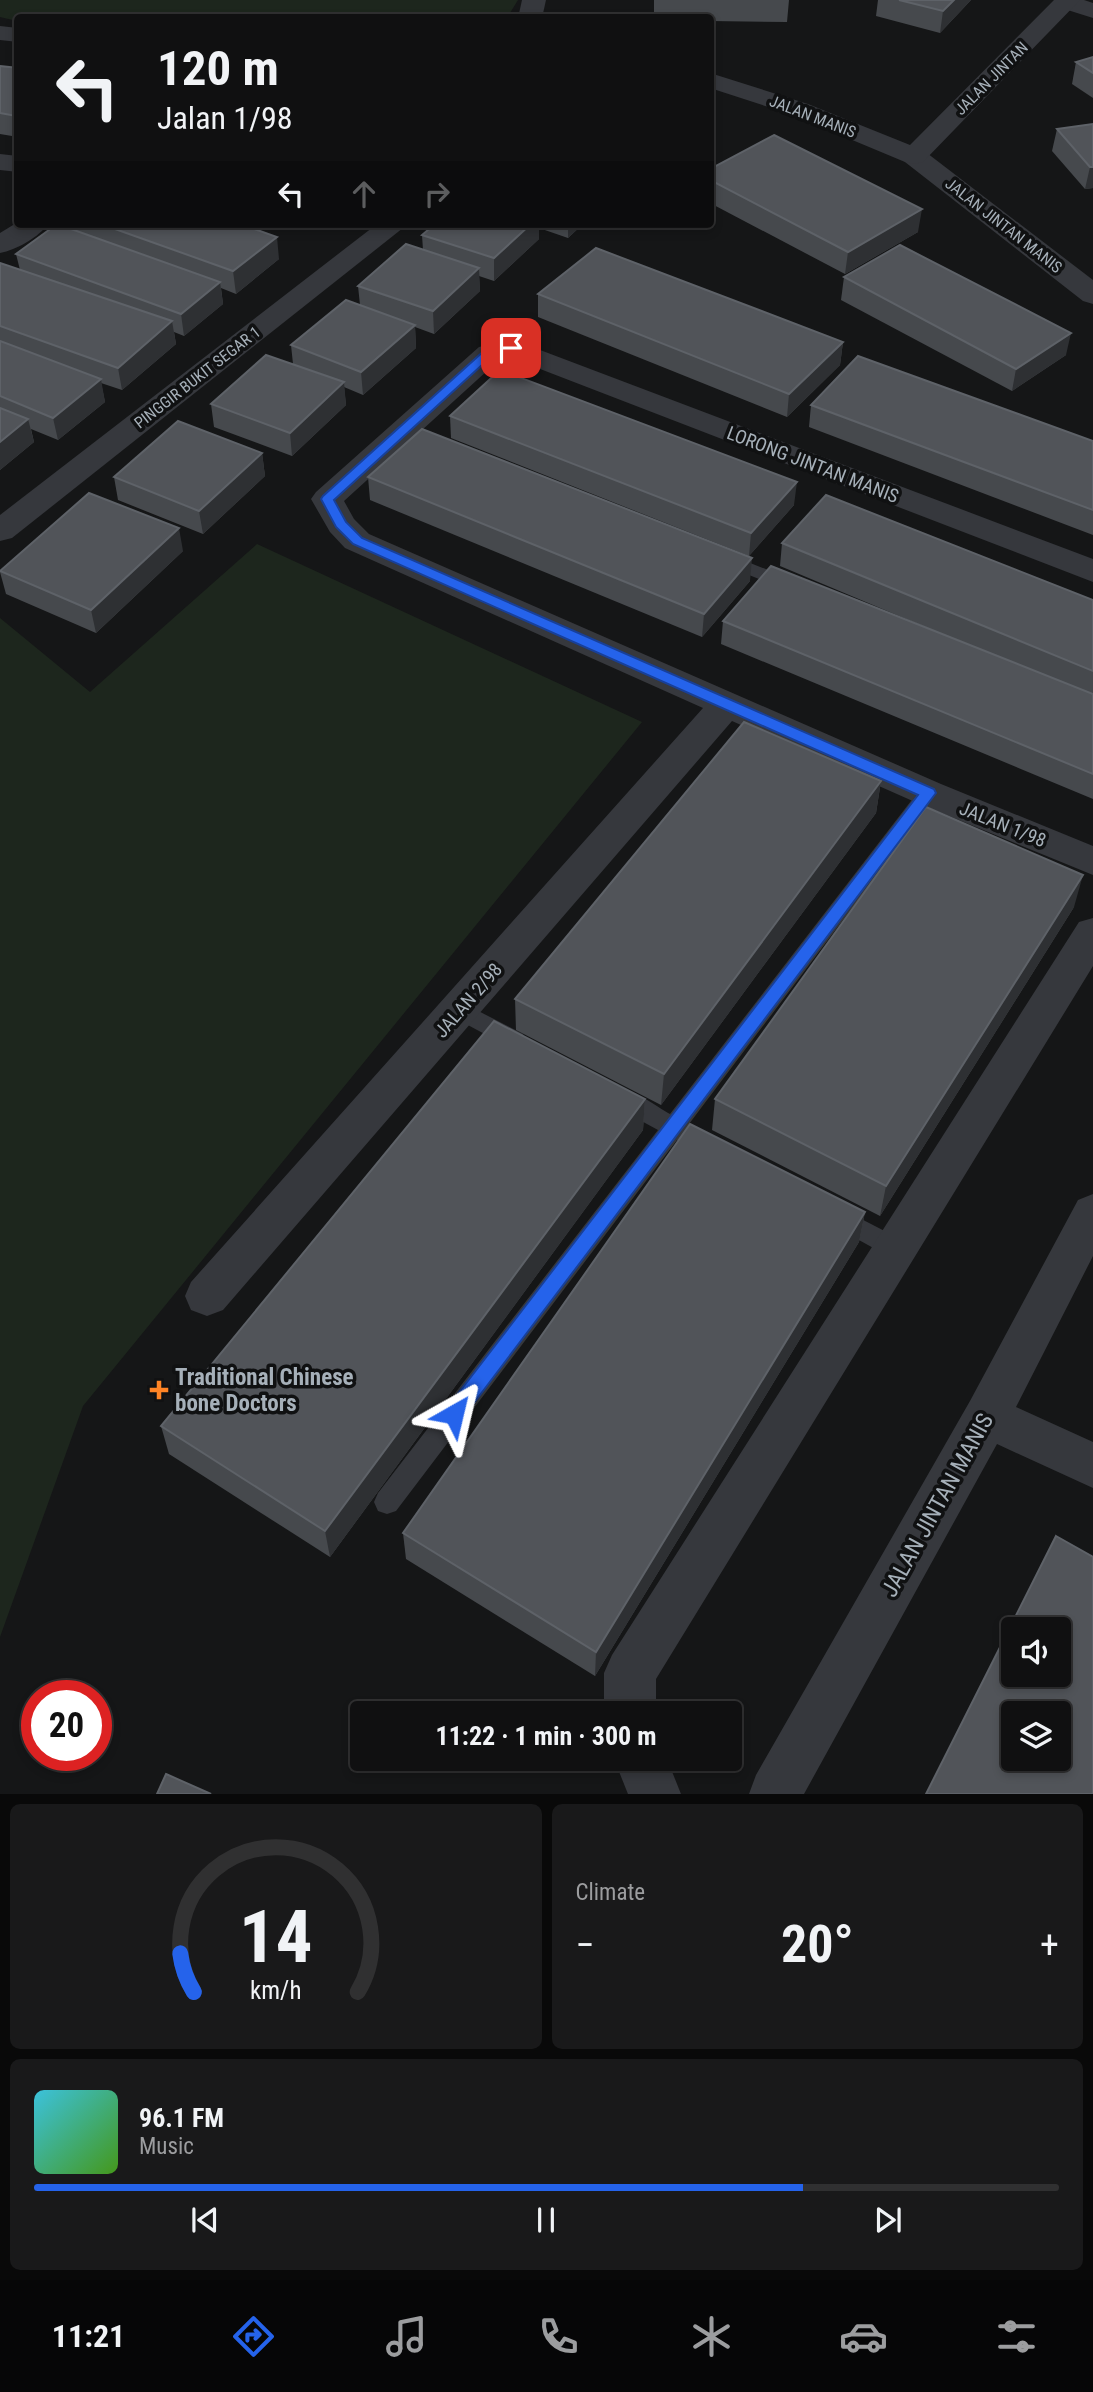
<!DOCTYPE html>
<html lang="en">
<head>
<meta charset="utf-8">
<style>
  body { margin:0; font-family:"Roboto Condensed",sans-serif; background:#19191a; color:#f1f3f6; height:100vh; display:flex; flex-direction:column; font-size:26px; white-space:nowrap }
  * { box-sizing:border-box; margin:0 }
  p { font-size:23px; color:#9c9d9f }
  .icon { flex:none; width:38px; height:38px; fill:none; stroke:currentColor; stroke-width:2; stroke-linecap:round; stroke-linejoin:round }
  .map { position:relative; height:1794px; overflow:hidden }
  .side { display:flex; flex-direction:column; gap:10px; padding:10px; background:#090909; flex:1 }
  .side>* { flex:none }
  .hud { position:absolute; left:14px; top:14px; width:700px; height:214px; border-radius:7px; box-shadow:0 4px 10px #0003,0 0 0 2px #303031; background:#101011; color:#f1f3f6; overflow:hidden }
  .fabs { position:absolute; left:1001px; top:1617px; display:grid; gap:14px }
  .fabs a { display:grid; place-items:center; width:70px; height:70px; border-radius:7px; background:#101011; box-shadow:0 4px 10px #0003,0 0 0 2px #303031; font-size:35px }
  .speed { position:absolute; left:21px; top:1680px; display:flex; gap:14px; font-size:35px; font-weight:700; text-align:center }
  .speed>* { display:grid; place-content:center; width:91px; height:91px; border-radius:50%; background:#101011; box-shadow:0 4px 10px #0003,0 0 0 2px #303031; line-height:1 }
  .speed .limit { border:10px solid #d22; background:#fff; color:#111 }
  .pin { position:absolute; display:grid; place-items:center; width:60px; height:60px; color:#fff; margin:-30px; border-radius:14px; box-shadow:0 4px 10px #0006 }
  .me { position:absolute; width:77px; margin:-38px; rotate:37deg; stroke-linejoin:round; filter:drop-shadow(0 0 5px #0008) }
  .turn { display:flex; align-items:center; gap:24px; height:147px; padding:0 28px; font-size:32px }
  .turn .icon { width:91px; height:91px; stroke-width:2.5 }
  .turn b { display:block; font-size:49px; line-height:60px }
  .lanes { display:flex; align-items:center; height:66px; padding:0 28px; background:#0003; justify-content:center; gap:35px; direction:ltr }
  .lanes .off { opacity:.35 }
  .big { font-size:52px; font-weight:700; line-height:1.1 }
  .side .card { flex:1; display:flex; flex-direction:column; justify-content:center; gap:10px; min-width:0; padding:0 24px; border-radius:10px; background:#19191a }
  .side .dial { align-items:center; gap:0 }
  .dial svg { height:182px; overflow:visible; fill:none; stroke:#303031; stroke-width:7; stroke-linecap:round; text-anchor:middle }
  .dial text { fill:#f1f3f6; stroke:none }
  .song { display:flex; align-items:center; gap:21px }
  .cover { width:84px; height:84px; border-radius:10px; background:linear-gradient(135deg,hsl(190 70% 55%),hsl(100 70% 35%)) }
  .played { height:7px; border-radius:4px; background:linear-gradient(90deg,#2563eb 75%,#303031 75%) }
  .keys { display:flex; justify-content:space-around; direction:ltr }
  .heat { display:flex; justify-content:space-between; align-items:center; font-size:38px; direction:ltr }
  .side .tiles { flex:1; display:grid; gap:10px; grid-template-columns:1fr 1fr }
  .card:last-child { grid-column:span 2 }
  .trip { position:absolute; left:350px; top:1701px; width:392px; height:70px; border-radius:7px; background:#101011; box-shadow:0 4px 10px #0003,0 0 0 2px #303031; font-weight:700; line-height:70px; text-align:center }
  .tab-bar { display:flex; height:112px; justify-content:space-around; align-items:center; background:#060607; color:#9c9d9f }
  .tab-bar .icon { width:49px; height:49px }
  .tab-bar .on { color:#2563eb }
  .tab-bar b { font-size:32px; color:#f1f3f6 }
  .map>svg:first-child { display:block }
  .green { fill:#1d261d }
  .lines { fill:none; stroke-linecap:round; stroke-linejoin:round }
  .service { fill:#36383d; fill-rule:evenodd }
  .minor { fill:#36383d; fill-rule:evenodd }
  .tertiary { fill:#36383d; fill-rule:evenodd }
  .wall { fill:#46494d }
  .shaded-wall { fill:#2e3033 }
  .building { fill:#515459; stroke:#5e6268; stroke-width:2; fill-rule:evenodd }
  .route { fill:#2563eb; stroke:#184099; stroke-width:2 }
  .poi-dot { fill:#ff8425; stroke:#101112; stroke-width:2.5 }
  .labels { text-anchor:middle; stroke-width:7; stroke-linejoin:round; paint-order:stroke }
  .far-street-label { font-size:16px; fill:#a6b0b9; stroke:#101112 }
  .street-label { font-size:19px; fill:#a6b0b9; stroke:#101112 }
  .near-poi-label { font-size:23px; font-weight:bold; fill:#a6b0b9; stroke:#101112; text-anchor:start }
  .near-street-label { font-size:23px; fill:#a6b0b9; stroke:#101112 }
</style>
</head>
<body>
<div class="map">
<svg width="1093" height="1794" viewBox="0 0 1093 1794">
  <rect width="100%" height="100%" fill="#151617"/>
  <g class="green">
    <polygon points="0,0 518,0 507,18 18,18 17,21 0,17"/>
    <polygon points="257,544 642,722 83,1406 0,1637 0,618 90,692"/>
  </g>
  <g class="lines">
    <g class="service">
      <polygon points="725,553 796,581 799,585 790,591 784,589 719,563 716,559"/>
      <path d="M928 786 935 788 938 793 935 798 689 1124 696 1133 692 1140 684 1143 677 1140 396 1511 387 1514 378 1511 374 1502 378 1493 658 1130 612 1105 609 1098 612 1091C630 1085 654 1105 670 1114L921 788Z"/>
      <polygon points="459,1001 523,1034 526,1040 523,1046 515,1049 507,1046 451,1016 448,1010 451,1004"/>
      <polygon points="838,1207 904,1241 907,1248 904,1255 895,1258 886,1255 830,1224 826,1217 830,1210"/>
    </g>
    <g class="minor">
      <polygon points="522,0 546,0 542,18 518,18"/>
      <polygon points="1055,0 1084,0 1093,3 1093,18 1058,7"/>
      <polygon points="914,148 923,150 1093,280 1093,304 1083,301 905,162 901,156 905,150"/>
      <polygon points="0,154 18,156 18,172 0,170"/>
      <path d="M18 222 48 224C39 237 16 250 0 253V233Z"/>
      <polygon points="377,224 408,224 12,538 0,541 0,515"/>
      <polygon points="511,339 1093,559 1093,582 509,357 499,360 344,501 354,519 369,534 941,784 1093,846 1093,875 915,802 732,721 223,1310 207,1316 191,1310 185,1296 191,1282 703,708 345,548 330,532 311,499 316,492 479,347"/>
      <polygon points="1093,918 1093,966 656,1679 656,1713 604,1713 604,1673 612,1655 1079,922"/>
      <polygon points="1093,1194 1093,1256 1016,1407 1093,1442 1093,1488 997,1444 804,1794 749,1794 756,1775 970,1401 1078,1200"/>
      <polygon points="614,1759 667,1759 681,1794 628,1794"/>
    </g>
    <g class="tertiary">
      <polygon points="1054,0 1080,0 923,162 914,164 905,162 790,114 710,88 710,73 808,104 910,145"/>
      <polygon points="0,26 18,28 18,42 0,40"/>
    </g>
  </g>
  <g class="wall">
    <polygon points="654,0 789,0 787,22 710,21 710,18 654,18"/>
    <polygon points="878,0 971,0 940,33 876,16"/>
    <polygon points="1093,57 1093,98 1072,84 1076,62"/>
    <polygon points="0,66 18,68 18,137 0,134"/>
    <polygon points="1093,124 1093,188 1085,189 1052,151 1057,129"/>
    <polygon points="710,169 918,232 845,274 710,203"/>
    <polygon points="69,224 240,224 279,259 236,294 221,288 223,304 184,336 174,332 176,344 122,390 101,383 105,402 58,440 31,429 34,442 0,470 0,263 20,270 16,254 70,229"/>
    <polygon points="435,224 583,224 568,238 539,228 539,239 494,281 479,276 480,291 434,334 415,327 416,348 363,395 344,387 346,405 292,456 214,427 211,404 293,364 291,345 360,305 358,286 423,250 422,235"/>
    <polygon points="844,277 1066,355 1012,391 841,300"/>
    <polygon points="538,294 843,342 840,365 787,417 538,317"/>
    <polygon points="811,405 1093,441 1093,535 809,427"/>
    <polygon points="450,416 794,505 749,556 451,438"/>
    <polygon points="262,453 265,476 203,534 118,500 114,477"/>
    <polygon points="368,477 750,581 702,637 370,500"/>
    <polygon points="782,543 1093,600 1093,799 721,644 723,621 954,639 780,566"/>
    <polygon points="183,551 96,633 6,594 0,572"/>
    <polygon points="881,781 876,813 661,1105 516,1030 515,999"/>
    <polygon points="1074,907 880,1216 712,1130 715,1099"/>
    <polygon points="645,1099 643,1130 330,1557 169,1454 161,1426"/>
    <polygon points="865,1212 859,1242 595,1676 406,1559 403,1533"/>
  </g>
  <g class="shaded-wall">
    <polygon points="954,0 971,0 940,33 943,11"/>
    <polygon points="1090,167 1093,167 1093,188 1085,189"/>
    <polygon points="922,209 918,232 845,274 848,252"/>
    <polygon points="531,224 539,224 539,239 494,281 494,258"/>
    <polygon points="568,224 583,224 568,238"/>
    <polygon points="277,237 279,259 236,294 233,271"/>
    <polygon points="479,268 480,291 434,334 433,311"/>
    <polygon points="220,282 223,304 184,336 181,314"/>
    <polygon points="172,321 176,344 122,390 118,368"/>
    <polygon points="415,325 416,348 363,395 361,372"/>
    <polygon points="1071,333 1066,355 1012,391 1016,369"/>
    <polygon points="843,342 840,365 787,417 789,394"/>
    <polygon points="101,379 105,402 58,440 53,418"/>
    <polygon points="344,382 346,405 292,456 290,433"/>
    <polygon points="28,419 34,442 0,470 0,442"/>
    <polygon points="262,453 265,476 203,534 199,511"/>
    <polygon points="797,482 794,505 749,556 751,533"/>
    <polygon points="179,528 183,551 96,633 91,610"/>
    <polygon points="752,558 750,581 702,637 704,614"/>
    <polygon points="881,781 876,813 661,1105 664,1074"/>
    <polygon points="1083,875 1074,907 880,1216 886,1186"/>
    <polygon points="645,1099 643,1130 330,1557 325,1531"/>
    <polygon points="865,1212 859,1242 595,1676 596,1652"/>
  </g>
  <g class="building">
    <polygon points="899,0 954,0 943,11"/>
    <polygon points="1093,57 1093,73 1076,62"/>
    <polygon points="0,66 18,68 18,114 16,116 0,113"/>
    <polygon points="1093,124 1093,167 1090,167 1057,129"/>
    <polygon points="774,135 922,209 848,252 710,180 710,169"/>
    <polygon points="57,224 220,282 181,314 16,254"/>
    <polygon points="101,224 240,224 277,237 233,271"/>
    <polygon points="435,224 531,224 494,258 422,235"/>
    <polygon points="406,244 479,268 433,311 358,286"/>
    <polygon points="900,245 1071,333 1016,369 844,277"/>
    <polygon points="596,248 843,342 789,394 538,294"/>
    <polygon points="0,263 172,321 118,368 0,326"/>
    <polygon points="346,300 415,325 361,372 291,345"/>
    <polygon points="0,341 101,379 53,418 0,396"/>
    <polygon points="266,355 344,382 290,433 211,404"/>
    <polygon points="858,356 1093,441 1093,510 811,405"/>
    <polygon points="500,370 797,482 751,533 450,416"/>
    <polygon points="0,408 28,419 0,442"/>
    <polygon points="178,421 262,453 199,511 114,477"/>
    <polygon points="422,429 752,558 704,614 368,477"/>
    <polygon points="89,493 179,528 91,610 0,571"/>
    <polygon points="826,495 1093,600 1093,671 782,543"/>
    <polygon points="771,566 1093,694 1093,774 723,621"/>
    <polygon points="744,722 881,781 664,1074 515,999"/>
    <polygon points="926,807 1083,875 886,1186 715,1099"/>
    <polygon points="494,1021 645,1099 325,1531 161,1426"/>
    <polygon points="690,1124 865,1212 596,1652 403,1533"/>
    <path d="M1056 1536 1093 1557V1794H926ZM1013 1629H1059V1675H1013ZM1013 1713H1059V1759H1013Z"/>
    <polygon points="166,1774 211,1794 157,1794"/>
  </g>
  <polygon class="route" points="511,344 516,345 516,350 493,355 334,500 346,522 362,538 934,789 936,793 461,1420 454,1423 447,1420 445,1414 447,1408 918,795 353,544 336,527 321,499 323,496 485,350"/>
  <path class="poi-dot" d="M155.5 1379.5h7v7h7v7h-7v7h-7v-7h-7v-7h7z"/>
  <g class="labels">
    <g class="far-street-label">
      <text transform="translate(991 78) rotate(-45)" y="6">JALAN JINTAN</text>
      <text transform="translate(813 116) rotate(21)" y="6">JALAN MANIS</text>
      <text transform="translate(1004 225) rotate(38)" y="6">JALAN JINTAN MANIS</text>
      <text transform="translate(197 377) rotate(-38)" y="6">PINGGIR BUKIT SEGAR 1</text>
    </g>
    <g class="street-label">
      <text transform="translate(813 464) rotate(21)" y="7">LORONG JINTAN MANIS</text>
      <text transform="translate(1003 824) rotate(22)" y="7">JALAN 1/98</text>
      <text transform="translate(468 1000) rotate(-49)" y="7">JALAN 2/98</text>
    </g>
    <g class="near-poi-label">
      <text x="175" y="1385">Traditional Chinese<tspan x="175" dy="26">bone Doctors</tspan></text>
    </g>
    <g class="near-street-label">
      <text transform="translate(937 1505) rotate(-61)" y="8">JALAN JINTAN MANIS</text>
    </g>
  </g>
</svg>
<div class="fabs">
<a><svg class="icon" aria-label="sound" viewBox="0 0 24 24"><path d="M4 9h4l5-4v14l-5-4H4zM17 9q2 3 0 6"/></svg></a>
<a><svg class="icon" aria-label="layers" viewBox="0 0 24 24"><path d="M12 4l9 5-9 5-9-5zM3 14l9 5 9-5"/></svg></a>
</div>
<div class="speed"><div class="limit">20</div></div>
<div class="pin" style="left:511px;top:348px;background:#d93025"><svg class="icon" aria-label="arrive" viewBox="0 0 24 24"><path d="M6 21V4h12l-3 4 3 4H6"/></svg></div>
<svg class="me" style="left:454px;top:1414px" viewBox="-20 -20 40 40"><path d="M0-17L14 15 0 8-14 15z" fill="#2563eb" stroke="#fff" stroke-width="4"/></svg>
<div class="trip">11:22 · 1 min · 300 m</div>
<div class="hud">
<div class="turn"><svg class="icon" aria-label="left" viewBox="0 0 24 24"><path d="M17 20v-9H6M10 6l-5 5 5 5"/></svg><div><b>120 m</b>Jalan 1/98</div></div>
<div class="lanes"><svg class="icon" aria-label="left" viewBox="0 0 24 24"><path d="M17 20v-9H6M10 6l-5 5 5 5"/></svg><svg class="icon off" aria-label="ahead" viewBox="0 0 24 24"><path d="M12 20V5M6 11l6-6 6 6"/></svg><svg class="icon off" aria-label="right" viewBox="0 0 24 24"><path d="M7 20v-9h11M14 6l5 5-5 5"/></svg></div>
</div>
</div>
<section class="side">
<div class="tiles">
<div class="card dial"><svg viewBox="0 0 100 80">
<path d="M14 69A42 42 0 1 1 86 69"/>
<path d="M14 69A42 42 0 0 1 8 52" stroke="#2563eb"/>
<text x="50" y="56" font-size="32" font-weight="700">14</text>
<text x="50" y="72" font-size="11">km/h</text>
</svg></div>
<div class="card"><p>Climate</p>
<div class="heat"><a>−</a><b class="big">20°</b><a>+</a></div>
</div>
<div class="card">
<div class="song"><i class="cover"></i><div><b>96.1 FM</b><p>Music</p></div></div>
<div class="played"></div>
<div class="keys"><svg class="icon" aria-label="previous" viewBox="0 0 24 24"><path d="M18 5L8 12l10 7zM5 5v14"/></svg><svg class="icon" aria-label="pause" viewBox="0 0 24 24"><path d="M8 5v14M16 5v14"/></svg><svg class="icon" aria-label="next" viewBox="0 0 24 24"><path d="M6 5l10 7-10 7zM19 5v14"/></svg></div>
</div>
</div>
</section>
<nav class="tab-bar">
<b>11:21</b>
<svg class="icon on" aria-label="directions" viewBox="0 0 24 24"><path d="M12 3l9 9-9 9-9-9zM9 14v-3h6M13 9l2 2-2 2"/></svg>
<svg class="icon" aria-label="music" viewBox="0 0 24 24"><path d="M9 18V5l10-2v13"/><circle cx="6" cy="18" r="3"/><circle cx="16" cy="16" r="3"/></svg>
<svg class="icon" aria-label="phone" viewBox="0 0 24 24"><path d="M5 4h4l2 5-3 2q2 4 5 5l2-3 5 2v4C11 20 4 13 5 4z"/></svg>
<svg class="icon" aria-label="climate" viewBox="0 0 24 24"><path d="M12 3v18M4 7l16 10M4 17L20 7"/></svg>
<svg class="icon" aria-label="car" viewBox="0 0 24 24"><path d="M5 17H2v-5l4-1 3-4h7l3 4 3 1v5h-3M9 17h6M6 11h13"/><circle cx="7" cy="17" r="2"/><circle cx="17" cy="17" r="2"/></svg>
<svg class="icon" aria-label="filters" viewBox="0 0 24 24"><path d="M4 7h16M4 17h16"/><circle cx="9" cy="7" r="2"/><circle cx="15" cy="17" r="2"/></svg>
</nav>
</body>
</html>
